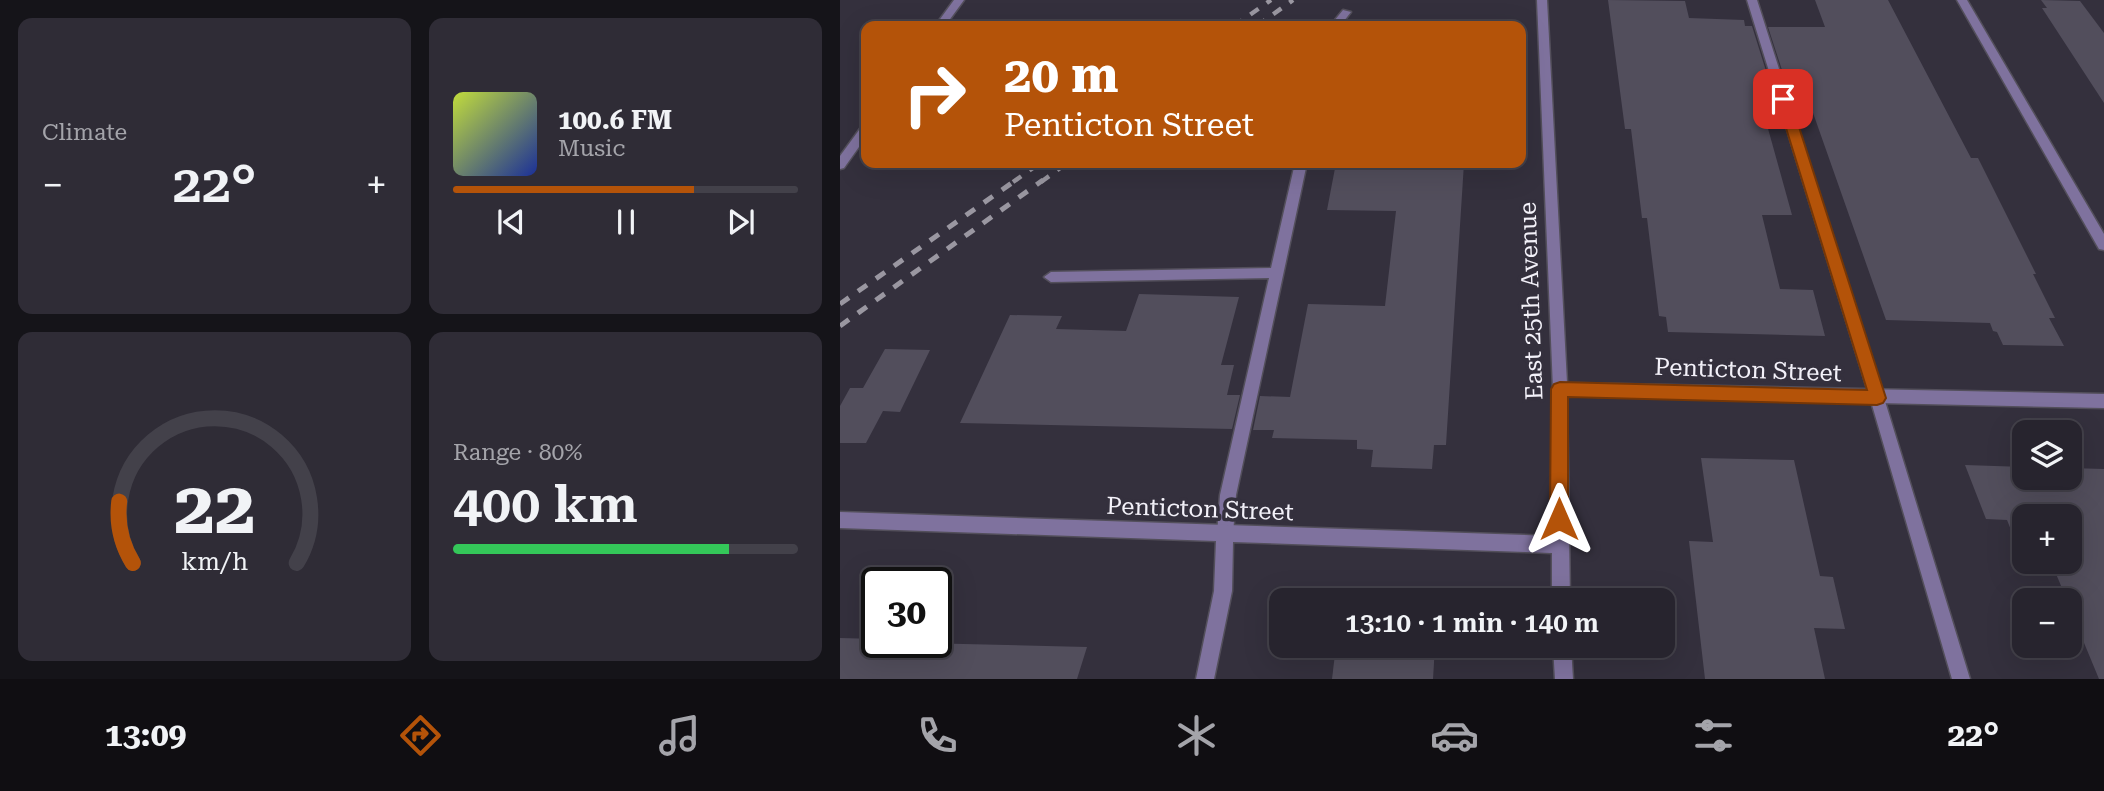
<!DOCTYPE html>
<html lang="en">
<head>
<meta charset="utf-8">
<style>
  body { margin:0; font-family:"Roboto Serif",serif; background:#2f2c36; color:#f1f3f6; height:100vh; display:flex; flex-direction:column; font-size:26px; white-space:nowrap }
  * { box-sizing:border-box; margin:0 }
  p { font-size:23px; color:#a4a4aa }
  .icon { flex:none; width:38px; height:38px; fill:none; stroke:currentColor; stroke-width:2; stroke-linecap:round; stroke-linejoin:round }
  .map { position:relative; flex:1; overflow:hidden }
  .sheet { display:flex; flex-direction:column; gap:18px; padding:18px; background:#151419; width:840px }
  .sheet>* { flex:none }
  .banner { position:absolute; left:21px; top:21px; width:665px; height:147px; border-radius:14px; box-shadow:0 7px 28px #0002,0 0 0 2px #43414a; background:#b45309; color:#fff; overflow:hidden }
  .fabs { position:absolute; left:1172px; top:420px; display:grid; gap:14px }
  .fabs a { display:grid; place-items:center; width:70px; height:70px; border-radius:14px; background:#27242e; box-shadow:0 7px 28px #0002,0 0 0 2px #43414a; font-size:35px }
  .speed { position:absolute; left:21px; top:567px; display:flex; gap:14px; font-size:35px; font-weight:700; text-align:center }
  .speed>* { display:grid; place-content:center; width:91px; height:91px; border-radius:50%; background:#27242e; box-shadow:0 7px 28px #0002,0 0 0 2px #43414a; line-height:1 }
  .speed .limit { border:4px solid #111; border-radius:10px; background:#fff; color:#111 }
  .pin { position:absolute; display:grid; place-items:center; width:60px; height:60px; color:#fff; margin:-30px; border-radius:14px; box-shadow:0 4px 10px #0006 }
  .me { position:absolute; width:77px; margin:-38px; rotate:0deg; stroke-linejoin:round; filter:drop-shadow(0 0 5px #0008) }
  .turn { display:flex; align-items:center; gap:24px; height:147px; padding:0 28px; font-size:32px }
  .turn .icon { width:91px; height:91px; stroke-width:2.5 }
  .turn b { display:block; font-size:49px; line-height:60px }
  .big { font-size:52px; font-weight:600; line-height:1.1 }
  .sheet .widget { flex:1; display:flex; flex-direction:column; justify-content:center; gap:10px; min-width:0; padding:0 24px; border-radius:14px; background:#2f2c36 }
  .sheet .dial { align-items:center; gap:0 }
  .dial svg { height:182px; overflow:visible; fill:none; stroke:#43414a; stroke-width:7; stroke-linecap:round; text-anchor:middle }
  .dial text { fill:#f1f3f6; stroke:none }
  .song { display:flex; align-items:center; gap:21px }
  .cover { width:84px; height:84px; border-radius:10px; background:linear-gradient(135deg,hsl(70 70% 55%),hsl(230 70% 35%)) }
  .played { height:7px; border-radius:4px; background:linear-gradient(90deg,#b45309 70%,#43414a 70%) }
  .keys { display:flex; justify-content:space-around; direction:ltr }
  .heat { display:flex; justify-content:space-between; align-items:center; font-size:38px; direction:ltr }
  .charge { height:10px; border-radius:5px; background:linear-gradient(90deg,#34c759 80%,#43414a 0) }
  .sheet .tiles { flex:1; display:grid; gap:18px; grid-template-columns:repeat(2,1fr) }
  .trip { position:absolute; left:429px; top:588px; width:406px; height:70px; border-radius:14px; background:#27242e; box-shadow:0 7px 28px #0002,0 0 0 2px #43414a; font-weight:600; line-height:70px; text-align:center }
  .tab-bar { display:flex; height:112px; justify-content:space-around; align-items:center; background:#100e12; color:#a4a4aa }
  .tab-bar .icon { width:49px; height:49px }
  .tab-bar .active { color:#b45309 }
  .tab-bar b { font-size:32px; color:#f1f3f6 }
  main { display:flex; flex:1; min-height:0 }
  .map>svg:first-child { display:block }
  .building { fill:#524e5c }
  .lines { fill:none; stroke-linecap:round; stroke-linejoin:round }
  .lane-casing { stroke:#534f5b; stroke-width:3 }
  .street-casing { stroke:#534f5b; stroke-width:3 }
  .lane { fill:#7f729e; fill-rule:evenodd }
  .street { fill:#7f729e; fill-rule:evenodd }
  .rail-far1 { stroke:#9a97a1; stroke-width:4.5; stroke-dasharray:10 10; stroke-linecap:butt }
  .rail { stroke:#9a97a1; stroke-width:5; stroke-dasharray:11 11; stroke-linecap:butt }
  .route { fill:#b45309; stroke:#753606; stroke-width:2 }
  .labels { text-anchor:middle; stroke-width:7; stroke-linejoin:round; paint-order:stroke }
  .street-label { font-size:24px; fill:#f3f1f9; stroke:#34303d }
</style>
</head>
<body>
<main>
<section class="sheet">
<div class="tiles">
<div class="widget"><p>Climate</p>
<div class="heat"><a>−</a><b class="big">22°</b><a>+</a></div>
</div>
<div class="widget">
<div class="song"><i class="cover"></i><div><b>100.6 FM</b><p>Music</p></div></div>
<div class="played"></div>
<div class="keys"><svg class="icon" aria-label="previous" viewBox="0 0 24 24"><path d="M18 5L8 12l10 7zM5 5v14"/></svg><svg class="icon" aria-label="pause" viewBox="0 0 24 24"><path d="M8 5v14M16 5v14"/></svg><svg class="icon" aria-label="next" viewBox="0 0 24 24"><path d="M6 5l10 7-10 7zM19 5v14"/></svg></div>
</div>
<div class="widget dial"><svg viewBox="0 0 100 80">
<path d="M14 69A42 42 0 1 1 86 69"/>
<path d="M14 69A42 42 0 0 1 8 42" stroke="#b45309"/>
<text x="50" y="56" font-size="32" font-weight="700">22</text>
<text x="50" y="72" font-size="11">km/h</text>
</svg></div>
<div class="widget"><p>Range · 80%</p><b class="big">400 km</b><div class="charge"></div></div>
</div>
</section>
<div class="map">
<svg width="1264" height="679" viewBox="0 0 1264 679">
  <rect width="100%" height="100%" fill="#34303d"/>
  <g class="building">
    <polygon points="768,0 845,1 849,18 904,20 905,26 912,26 936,103 922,107 952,215 922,215 940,289 973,290 985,336 828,332 826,317 819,316 807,218 802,218 791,129 785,129"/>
    <polygon points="975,0 1048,0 1131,158 1138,158 1196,274 1193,274 1215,318 1209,318 1224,346 1163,345 1157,332 1153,331 1150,323 1046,320 966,93 951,98 928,27 985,27"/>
    <polygon points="1201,0 1240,1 1264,33 1264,103 1202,8 1207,8"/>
    <polygon points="496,163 624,163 606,445 594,445 592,469 531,467 533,450 517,449 517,440 432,438 434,430 413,430 420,396 450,397 468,304 545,306 556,211 487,210"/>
    <polygon points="299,294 399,297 381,365 394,365 387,395 400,395 392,429 120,423 170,315 222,316 216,329 286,331"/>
    <polygon points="45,349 90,350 60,412 43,411 26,443 0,443 0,406 10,388 23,388"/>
    <polygon points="861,458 954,460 980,576 993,577 1005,629 974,628 985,679 865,679 849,541 873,542"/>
    <polygon points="1125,465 1185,467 1185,478 1230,478 1230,468 1264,469 1264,679 1259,679 1230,609 1230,600 1227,600 1211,562 1230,562 1230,516 1185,516 1185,531 1171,530 1167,520 1146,519"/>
    <polygon points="0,638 37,639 37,642 247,647 237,679 0,679"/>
    <polygon points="496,646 595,646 593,679 492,679"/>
  </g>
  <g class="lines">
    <g class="lane-casing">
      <g id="lane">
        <polygon points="114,0 124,0 105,26 95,26"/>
        <polygon points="907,0 917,0 1044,398 1130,679 1112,679 1030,398"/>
        <polygon points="503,10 511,12 500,26 490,26"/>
        <polygon points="26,125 26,137 4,168 0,169 0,156 22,126"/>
        <polygon points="455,163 467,163 396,495 393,534 391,540 385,542 379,540 377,534 380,495 429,278 211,282 204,277 211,272 431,268"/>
      </g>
    </g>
    <g class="street-casing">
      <g id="street">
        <polygon points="697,0 707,0 727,383 1264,394 1264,408 727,396 730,600 712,600 712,553 393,542 392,591 374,679 356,679 374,591 376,541 0,528 0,512 712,536 713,389"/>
        <polygon points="1117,0 1127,0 1264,234 1264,250 1259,249"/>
        <polygon points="713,646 731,646 733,679 715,679"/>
      </g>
    </g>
    <use href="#lane" class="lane"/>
    <use href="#street" class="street"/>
    <g class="rail-far1">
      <polyline points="394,26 431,0"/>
      <polyline points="417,26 453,0"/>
      <polyline points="173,182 200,163"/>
      <polyline points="201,182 227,163"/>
    </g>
    <g class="rail">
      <polyline points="0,304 176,180"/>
      <polyline points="0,326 203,180"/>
    </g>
  </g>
  <polygon class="route" points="943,95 950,99 1046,398 1043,403 1037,405 728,397 728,519 725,526 719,528 712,526 710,519 711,389 714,384 720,382 1027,390 937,99"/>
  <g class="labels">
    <g class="street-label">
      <text transform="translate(691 301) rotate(-92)" y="8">East 25th Avenue</text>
      <text transform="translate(908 370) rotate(2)" y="8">Penticton Street</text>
      <text transform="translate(360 509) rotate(2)" y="8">Penticton Street</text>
    </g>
  </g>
</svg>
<div class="fabs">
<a><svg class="icon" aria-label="layers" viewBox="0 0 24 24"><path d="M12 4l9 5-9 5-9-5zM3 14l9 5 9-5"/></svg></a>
<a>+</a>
<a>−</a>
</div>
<div class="speed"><div class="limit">30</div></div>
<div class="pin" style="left:943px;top:99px;background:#d93025"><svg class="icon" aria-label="arrive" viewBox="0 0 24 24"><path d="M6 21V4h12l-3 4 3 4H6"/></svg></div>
<svg class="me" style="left:719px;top:519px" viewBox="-20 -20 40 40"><path d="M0-17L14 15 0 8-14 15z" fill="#b45309" stroke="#fff" stroke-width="4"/></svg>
<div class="trip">13:10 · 1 min · 140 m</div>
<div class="banner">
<div class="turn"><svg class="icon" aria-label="right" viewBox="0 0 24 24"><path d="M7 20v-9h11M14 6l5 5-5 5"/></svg><div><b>20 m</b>Penticton Street</div></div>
</div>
</div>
</main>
<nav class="tab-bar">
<b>13:09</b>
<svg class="icon active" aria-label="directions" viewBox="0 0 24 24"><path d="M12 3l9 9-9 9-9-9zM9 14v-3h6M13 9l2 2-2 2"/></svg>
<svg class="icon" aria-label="music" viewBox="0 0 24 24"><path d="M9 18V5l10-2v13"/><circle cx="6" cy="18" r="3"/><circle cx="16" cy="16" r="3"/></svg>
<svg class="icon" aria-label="phone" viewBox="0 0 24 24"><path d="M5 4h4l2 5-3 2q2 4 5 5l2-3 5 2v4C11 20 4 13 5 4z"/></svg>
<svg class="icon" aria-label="climate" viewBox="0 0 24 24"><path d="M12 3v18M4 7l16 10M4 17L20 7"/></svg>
<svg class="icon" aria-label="car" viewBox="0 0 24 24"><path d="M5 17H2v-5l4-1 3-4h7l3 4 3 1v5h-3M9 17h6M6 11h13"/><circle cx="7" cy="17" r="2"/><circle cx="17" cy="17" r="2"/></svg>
<svg class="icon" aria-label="filters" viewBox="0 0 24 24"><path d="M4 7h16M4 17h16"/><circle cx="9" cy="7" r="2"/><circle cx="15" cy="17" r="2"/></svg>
<b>22°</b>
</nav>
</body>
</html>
